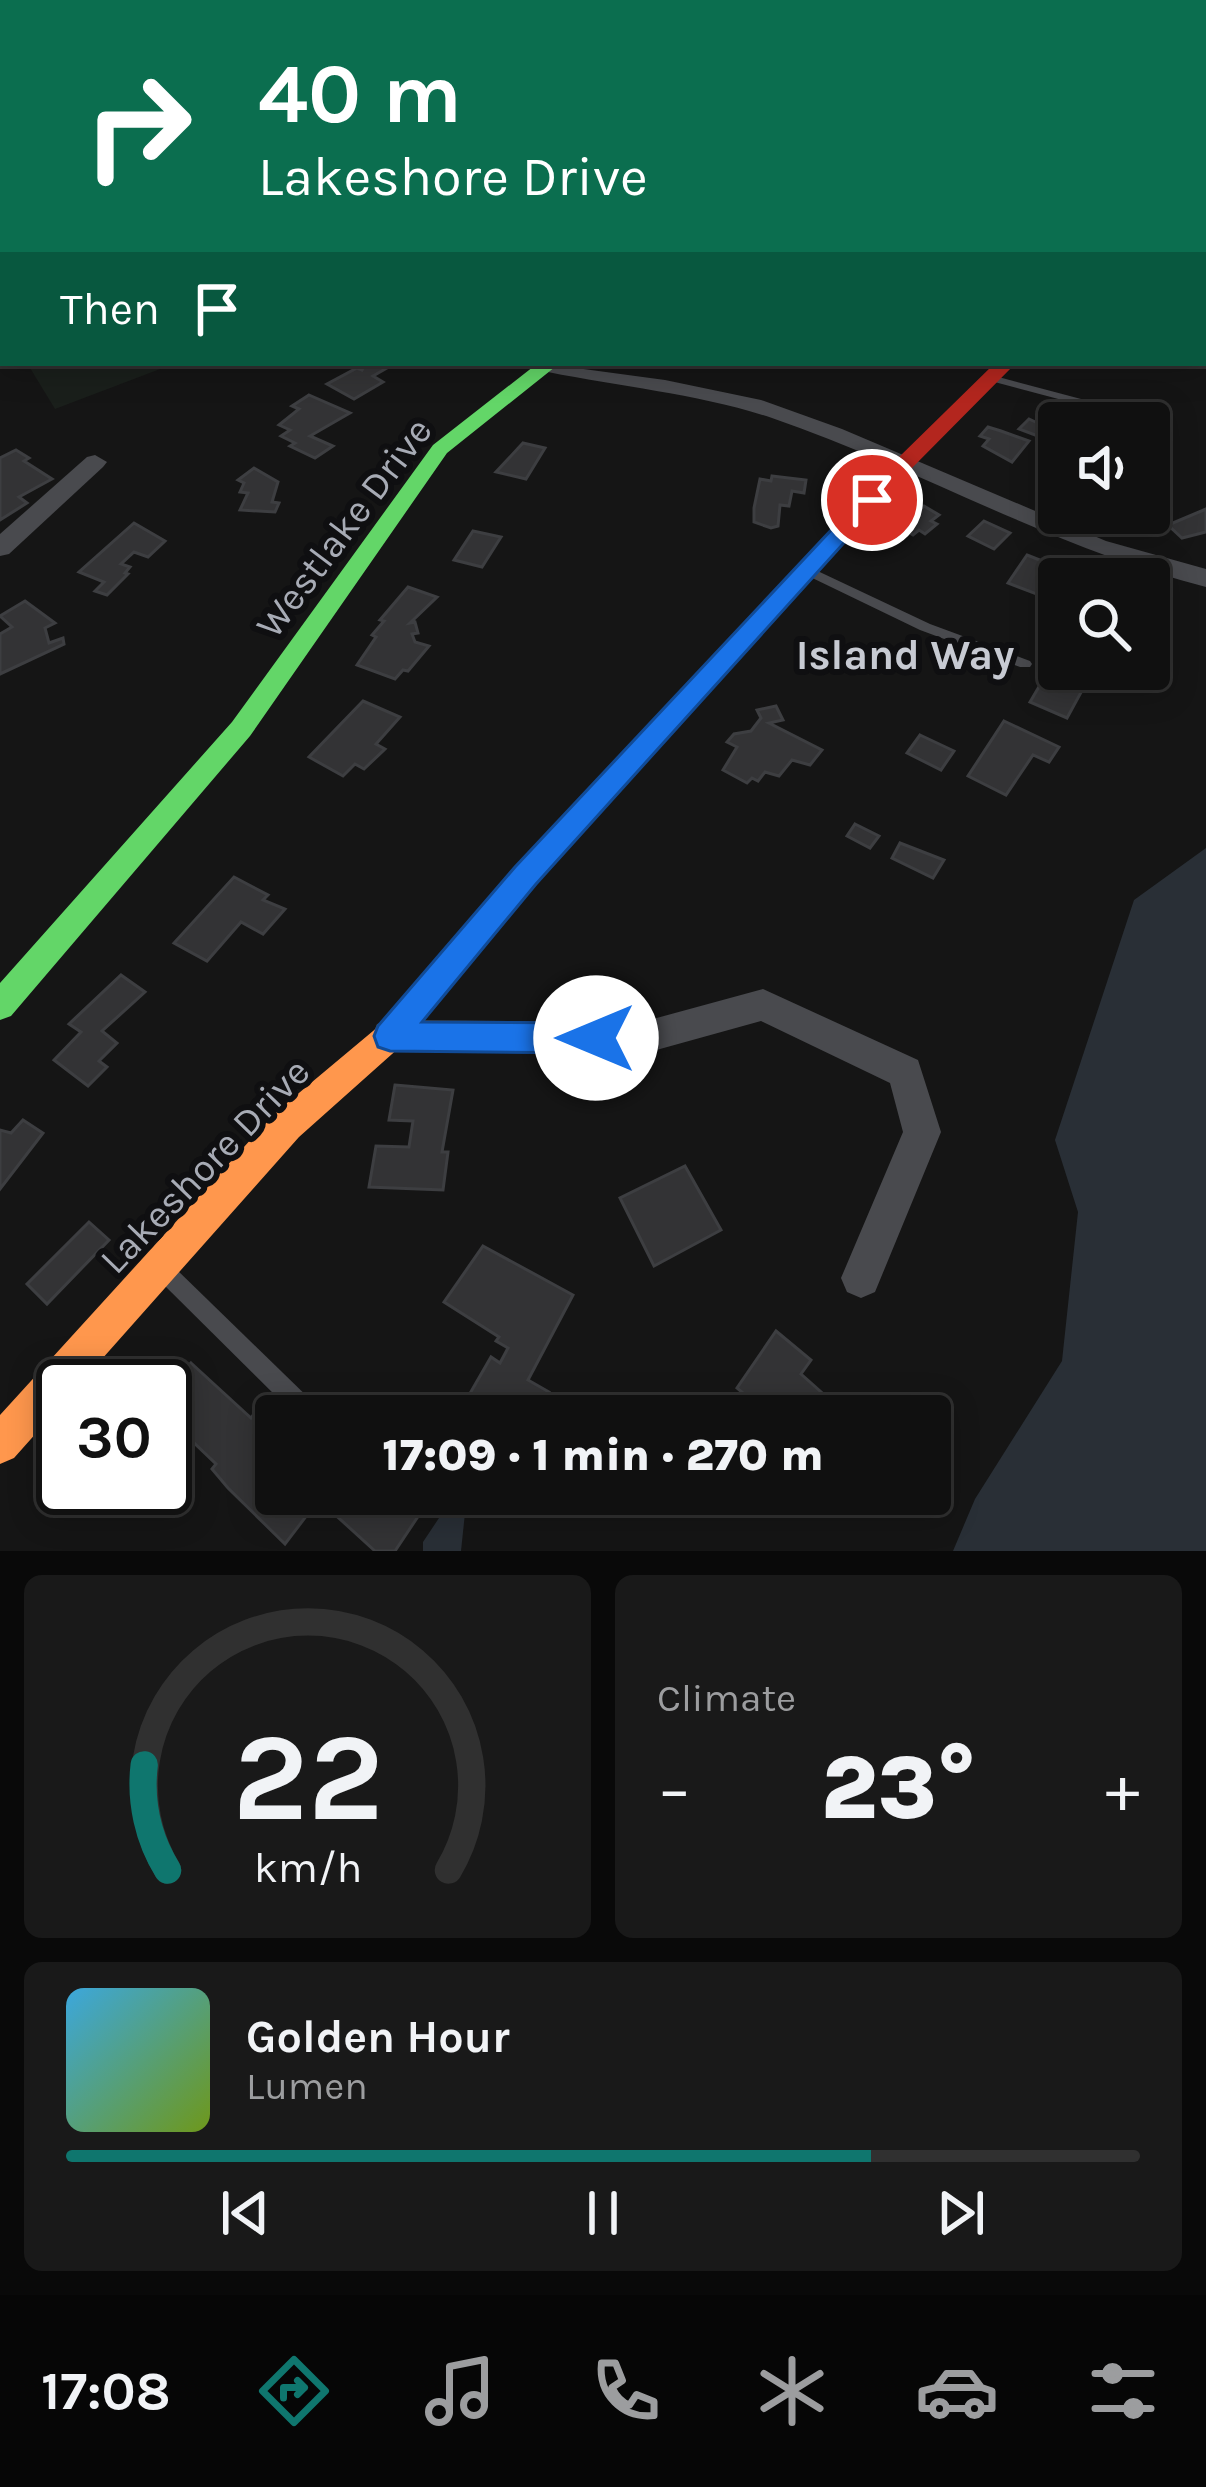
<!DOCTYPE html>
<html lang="en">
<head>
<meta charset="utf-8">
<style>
  body { margin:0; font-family:Karla,sans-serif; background:#191919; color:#f1f3f6; height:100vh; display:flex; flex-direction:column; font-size:45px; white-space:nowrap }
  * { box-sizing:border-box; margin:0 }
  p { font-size:39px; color:#9c9d9f }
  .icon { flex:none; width:66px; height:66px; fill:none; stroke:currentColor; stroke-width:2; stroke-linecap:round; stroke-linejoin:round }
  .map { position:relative; height:1551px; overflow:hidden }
  .drawer { display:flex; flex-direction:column; gap:24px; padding:24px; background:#090909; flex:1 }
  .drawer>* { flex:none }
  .guide { position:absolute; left:0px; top:0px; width:1206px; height:366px; box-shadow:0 6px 30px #0003,0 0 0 3px #303030; background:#0b6e4f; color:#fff; overflow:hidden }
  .tools { position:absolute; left:1038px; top:402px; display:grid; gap:24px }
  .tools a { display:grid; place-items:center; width:132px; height:132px; border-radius:12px; background:#101010; box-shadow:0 6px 30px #0003,0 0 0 3px #303030; font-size:60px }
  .speed { position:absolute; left:36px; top:1359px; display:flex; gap:24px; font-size:60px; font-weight:700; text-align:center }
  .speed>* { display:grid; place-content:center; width:156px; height:156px; border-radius:50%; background:#101010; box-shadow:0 6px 30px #0003,0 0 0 3px #303030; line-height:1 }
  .speed .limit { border:6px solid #111; border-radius:18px; background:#fff; color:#111 }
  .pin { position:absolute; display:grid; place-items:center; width:102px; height:102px; color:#fff; margin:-51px; border:6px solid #fff; border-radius:50%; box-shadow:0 3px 12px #0007 }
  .me { position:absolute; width:132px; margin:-66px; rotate:270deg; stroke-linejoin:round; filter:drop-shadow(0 0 9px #0008) }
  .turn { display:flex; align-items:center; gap:42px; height:252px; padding:0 60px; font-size:54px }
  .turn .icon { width:156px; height:156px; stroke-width:2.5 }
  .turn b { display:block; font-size:84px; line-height:102px }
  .then { display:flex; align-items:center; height:114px; padding:0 60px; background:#0003; gap:24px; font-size:45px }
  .big { font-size:90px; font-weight:800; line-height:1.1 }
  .drawer .card { flex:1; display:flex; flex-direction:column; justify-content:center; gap:18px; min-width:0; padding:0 42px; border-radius:18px; background:#191919 }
  .drawer .dial { align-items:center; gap:0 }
  .dial svg { height:312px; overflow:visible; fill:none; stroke:#303030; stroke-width:7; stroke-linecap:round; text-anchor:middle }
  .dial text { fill:#f1f3f6; stroke:none }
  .song { display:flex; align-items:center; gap:36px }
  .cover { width:144px; height:144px; border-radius:18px; background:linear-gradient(135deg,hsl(200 70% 55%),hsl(80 70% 35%)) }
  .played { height:12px; border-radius:6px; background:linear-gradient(90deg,#0f766e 75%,#303030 75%) }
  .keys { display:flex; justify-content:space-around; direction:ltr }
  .heat { display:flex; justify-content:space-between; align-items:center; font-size:66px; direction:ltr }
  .drawer .tiles { flex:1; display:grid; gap:24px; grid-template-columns:1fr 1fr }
  .card:last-child { grid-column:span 2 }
  .trip { position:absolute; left:255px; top:1395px; width:696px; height:120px; border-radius:12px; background:#101010; box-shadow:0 6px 30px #0003,0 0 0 3px #303030; font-weight:800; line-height:120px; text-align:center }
  .tabs { display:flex; height:192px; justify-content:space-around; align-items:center; background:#060606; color:#9c9d9f }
  .tabs .icon { width:84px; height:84px }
  .tabs .on { color:#0f766e }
  .tabs b { font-size:54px; color:#f1f3f6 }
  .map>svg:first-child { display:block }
  .green { fill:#1a1f1b }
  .water { fill:#292f36 }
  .building { fill:#333335; stroke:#3d3e41; stroke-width:3 }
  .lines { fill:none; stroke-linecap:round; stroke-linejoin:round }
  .lane { fill:#494a4e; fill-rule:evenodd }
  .street { fill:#494a4e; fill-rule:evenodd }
  .fast { fill:#63d668; fill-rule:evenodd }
  .slow { fill:#ff974d; fill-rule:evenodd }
  .jam { fill:#b3261e; fill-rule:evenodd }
  .route { fill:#1a73e8; stroke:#114b97; stroke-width:3 }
  .labels { text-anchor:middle; stroke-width:12; stroke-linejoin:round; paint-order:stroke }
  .street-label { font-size:39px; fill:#a7abb5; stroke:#0f0f11 }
  .neighbourhood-label { font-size:42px; font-weight:bold; fill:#c7cad2; stroke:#0f0f11 }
</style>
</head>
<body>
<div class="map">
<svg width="1206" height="1551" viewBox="0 0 1206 1551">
  <rect width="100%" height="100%" fill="#151515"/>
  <g class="green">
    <polygon points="0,0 171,3 3,3 3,322"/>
    <polygon points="27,363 176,363 55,409"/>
  </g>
  <g class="water">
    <polygon points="1206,848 1206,1551 953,1551 975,1499 1062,1361 1078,1212 1055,1140 1134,900"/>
    <polygon points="455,1494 467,1494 461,1551 423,1551 423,1542"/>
  </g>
  <g class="building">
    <polygon points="366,363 392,365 373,376 383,382 354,399 327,384 357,368 362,370"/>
    <polygon points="309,395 350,413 310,436 333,446 315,458 290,446 295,443 281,436 290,430 279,425 299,409 292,406"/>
    <polygon points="1059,415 1081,423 1059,423 1059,444 1019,429 1029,419 1048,428"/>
    <polygon points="988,427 1001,431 1029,441 1012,462 983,446 989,439 980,436"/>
    <polygon points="523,443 545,448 526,479 496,472"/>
    <polygon points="16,450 29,458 24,461 52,479 19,497 27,503 0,520 0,458"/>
    <polygon points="1057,460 1059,461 1059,493 1038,485"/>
    <polygon points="254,468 278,482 272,502 279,503 275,512 240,510 248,493 240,492 244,483 238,480"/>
    <polygon points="772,476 806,480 804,493 792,491 789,506 780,505 778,526 771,528 754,522 754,508 760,479 771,481"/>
    <polygon points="1149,501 1170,506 1156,528 1124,515 1149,513"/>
    <polygon points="924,506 939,515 931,521 937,524 925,534 919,530 913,535 898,526"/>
    <polygon points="1206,509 1206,532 1182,538 1168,525"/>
    <polygon points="984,521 1010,533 994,549 968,536"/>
    <polygon points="134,523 165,541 148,557 134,552 121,564 130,567 125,573 128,574 107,595 95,591 104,582 79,572"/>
    <polygon points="473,531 501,537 482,567 454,560"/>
    <polygon points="1027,555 1065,570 1047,598 1008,583"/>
    <polygon points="408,587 437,597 410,623 415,622 418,633 412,634 415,642 429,646 408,671 403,670 395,679 357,665 376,637 372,635 384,621 380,620"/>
    <polygon points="25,601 55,623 45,628 49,643 63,638 64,644 0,674 0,634 12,627 0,616"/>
    <polygon points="1063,676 1085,685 1067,718 1030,702 1043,680 1057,686"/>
    <polygon points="363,701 400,717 376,744 385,749 364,769 355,764 343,776 309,757"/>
    <polygon points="776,706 783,720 769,723 822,750 810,765 792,760 779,776 765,772 758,781 752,778 747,783 723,770 737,747 727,742 734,734 751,731 761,718 757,710"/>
    <polygon points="1004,721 1059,747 1049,762 1033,755 1006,795 968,776"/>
    <polygon points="920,735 954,751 941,770 907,753"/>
    <polygon points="855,824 879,836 870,848 847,836"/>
    <polygon points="900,843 944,860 933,878 892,858"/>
    <polygon points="234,877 268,895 263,900 285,909 263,934 241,922 207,961 174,943"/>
    <polygon points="121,975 145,992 102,1031 117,1043 99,1061 107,1067 88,1086 54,1060 81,1032 69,1024"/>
    <polygon points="395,1085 453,1090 442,1152 448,1152 443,1190 369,1187 376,1146 409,1147 413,1121 389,1120"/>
    <polygon points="23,1120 43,1133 0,1189 0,1130 11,1133"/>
    <polygon points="685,1166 721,1230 654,1266 620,1198"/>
    <polygon points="89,1222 109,1240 47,1304 27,1284"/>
    <polygon points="483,1246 573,1295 528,1380 549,1392 536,1416 457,1416 491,1357 500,1363 508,1348 496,1341 499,1337 444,1302"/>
    <polygon points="776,1331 811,1360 801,1374 848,1416 770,1416 737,1388"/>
    <polygon points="191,1363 251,1418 256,1411 276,1429 268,1440 276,1448 276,1494 323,1494 285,1544 228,1488 212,1469 216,1464 165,1415 165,1393"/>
    <polygon points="342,1494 433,1494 395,1551 375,1551 330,1510"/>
  </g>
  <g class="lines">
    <g class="lane">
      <polygon points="991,375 1115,408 1117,410 1111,413 987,380 986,378"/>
      <polygon points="807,566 930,624 1030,661 1032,664 1030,667 1020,667 920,630 802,573 801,570 802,567"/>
      <polygon points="166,1263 173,1266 318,1407 320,1416 296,1416 159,1280 156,1273 159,1266"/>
    </g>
    <g class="street">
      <rect x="520" y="0" width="14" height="3"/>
      <path d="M539 363 665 380 761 400 842 429 1106 541 1206 569V587C1053 548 920 469 772 418 700 394 622 387 548 372L540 371Z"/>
      <polygon points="95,455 107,462 103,467 9,554 0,556 0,534 87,457"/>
      <polygon points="763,989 918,1060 941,1132 875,1292 861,1298 847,1292 841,1278 903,1132 890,1083 761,1021 642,1054 390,1052 377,1048 372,1036 377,1024 390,1020 642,1022"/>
    </g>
    <polygon class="fast" points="538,363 560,363 447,453 250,736 11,1016 0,1020 0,983 232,722 433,445"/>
    <polygon class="slow" points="538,849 548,853 552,861 548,869 401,1046 299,1137 78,1386 63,1386 63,1403 14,1458 0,1464 0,1415 275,1113 379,1026 528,853"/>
    <polygon class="jam" points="995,363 1015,364 911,469 548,869 538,873 528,869 524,861 528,853 897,459"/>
  </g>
  <polygon class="route" points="872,493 882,500 879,504 536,884 422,1022 596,1023 608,1028 612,1038 608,1049 596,1053 390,1051 378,1047 374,1036 378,1026 515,867 864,495"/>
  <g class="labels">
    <g class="street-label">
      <text transform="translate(343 527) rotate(-53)" y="14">Westlake Drive</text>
      <text transform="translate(204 1165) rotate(-46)" y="14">Lakeshore Drive</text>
    </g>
    <g class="neighbourhood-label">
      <text x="905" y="669">Island Way</text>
    </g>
  </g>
</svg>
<div class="tools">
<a><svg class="icon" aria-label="sound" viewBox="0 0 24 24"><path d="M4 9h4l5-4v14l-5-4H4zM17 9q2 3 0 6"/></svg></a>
<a><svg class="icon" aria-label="search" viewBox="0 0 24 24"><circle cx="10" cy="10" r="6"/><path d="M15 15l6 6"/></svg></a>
</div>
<div class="speed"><div class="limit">30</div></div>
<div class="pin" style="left:872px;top:500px;background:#d93025"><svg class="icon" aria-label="arrive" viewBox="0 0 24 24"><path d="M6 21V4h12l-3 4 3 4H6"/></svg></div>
<svg class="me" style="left:596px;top:1038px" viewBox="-20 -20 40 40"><circle r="19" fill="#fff"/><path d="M0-13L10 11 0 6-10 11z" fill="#1a73e8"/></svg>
<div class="trip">17:09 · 1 min · 270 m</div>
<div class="guide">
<div class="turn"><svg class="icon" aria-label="right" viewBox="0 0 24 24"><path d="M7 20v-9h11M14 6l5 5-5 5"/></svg><div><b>40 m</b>Lakeshore Drive</div></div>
<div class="then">Then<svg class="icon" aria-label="arrive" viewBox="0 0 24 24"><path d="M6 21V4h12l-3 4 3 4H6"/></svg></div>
</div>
</div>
<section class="drawer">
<div class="tiles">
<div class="card dial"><svg viewBox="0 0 100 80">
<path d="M14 69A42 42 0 1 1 86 69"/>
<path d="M14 69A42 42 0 0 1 8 42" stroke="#0f766e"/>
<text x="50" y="56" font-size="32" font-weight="700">22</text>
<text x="50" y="72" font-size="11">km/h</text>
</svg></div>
<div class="card"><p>Climate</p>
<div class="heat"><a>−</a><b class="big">23°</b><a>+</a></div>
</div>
<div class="card">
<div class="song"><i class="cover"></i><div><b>Golden Hour</b><p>Lumen</p></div></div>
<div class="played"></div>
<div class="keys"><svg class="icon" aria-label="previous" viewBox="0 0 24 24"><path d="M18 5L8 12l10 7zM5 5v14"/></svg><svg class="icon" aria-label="pause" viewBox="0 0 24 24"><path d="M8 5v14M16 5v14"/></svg><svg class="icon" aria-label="next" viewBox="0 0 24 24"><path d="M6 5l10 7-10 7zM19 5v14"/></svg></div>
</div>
</div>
</section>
<nav class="tabs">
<b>17:08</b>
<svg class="icon on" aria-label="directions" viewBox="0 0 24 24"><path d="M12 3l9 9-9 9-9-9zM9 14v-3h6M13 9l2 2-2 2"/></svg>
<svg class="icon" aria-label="music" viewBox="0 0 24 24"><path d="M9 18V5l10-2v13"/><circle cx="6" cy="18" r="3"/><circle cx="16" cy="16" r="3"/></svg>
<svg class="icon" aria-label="phone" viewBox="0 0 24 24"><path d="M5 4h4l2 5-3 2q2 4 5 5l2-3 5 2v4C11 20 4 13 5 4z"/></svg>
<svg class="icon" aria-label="climate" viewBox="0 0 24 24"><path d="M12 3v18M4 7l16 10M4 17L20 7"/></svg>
<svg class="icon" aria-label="car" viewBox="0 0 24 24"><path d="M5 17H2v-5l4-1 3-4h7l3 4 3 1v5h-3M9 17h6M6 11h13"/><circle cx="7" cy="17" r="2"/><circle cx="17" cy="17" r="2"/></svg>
<svg class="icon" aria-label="filters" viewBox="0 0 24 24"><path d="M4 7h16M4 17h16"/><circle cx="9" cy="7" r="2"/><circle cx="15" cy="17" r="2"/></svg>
</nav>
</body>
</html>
